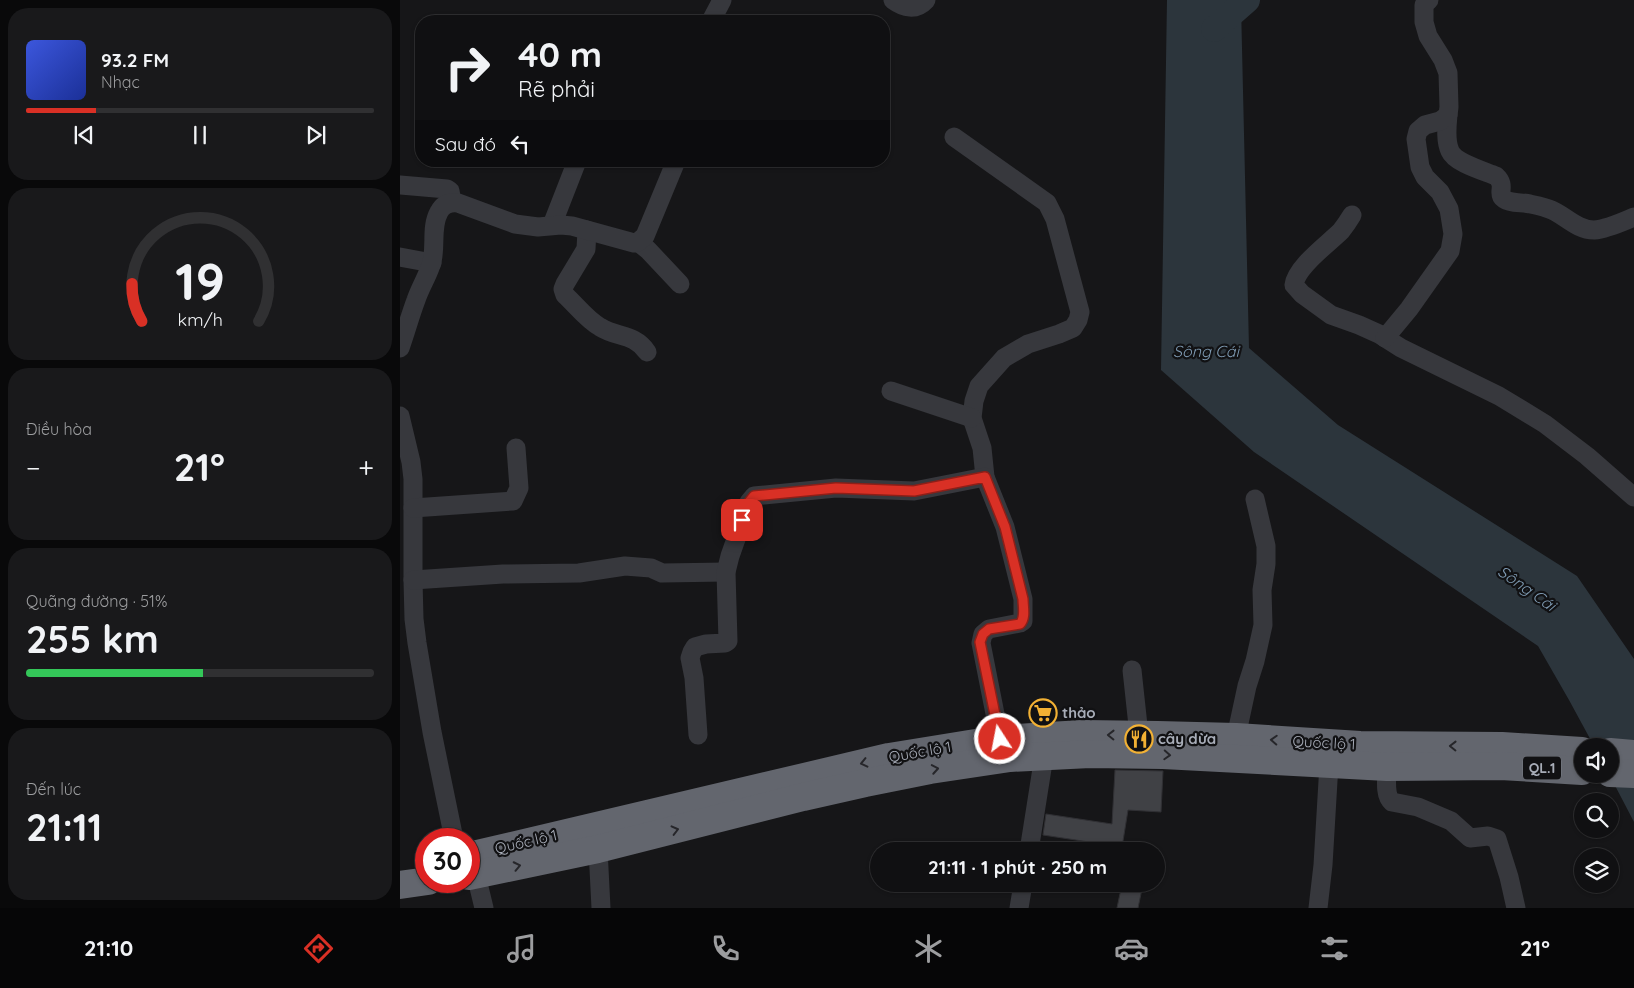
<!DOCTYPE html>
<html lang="vi">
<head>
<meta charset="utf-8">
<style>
  body { margin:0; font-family:Quicksand,sans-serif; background:#19191b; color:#f1f3f6; height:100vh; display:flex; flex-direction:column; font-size:19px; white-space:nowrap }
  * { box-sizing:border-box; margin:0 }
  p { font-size:16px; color:#9c9d9f }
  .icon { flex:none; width:28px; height:28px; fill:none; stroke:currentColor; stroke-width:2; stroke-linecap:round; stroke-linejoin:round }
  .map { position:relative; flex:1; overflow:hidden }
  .details { display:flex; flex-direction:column; gap:8px; padding:8px; background:#09090a; width:400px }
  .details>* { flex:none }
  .top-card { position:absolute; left:15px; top:15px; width:475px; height:152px; border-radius:20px; box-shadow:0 1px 4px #0004,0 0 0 1px #303032; background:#101012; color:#f1f3f6; overflow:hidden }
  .tools { position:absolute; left:1174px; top:738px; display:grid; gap:10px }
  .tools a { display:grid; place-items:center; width:45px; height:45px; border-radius:50%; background:#101012; box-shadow:0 1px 4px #0004,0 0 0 1px #303032; font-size:25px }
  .speed { position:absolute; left:15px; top:828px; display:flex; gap:10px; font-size:25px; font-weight:700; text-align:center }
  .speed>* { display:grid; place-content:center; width:65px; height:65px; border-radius:50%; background:#101012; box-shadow:0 1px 4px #0004,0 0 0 1px #303032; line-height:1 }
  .speed .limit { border:8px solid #d22; background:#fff; color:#111 }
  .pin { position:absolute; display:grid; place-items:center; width:42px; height:42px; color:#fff; margin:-21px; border-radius:10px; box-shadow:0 2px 8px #0006 }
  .me { position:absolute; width:55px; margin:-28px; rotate:349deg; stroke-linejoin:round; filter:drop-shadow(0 0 4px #0008) }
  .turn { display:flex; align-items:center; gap:18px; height:105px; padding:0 20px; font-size:22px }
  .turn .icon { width:65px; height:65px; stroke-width:2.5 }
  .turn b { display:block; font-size:35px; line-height:42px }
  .then { display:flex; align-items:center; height:48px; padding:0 20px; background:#0003; gap:10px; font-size:19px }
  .big { font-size:38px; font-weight:700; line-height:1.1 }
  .details .tile { flex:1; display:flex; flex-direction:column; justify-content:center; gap:8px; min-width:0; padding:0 18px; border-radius:20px; background:#19191b }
  .details .dial { align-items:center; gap:0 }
  .dial svg { height:130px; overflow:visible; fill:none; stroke:#303032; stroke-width:7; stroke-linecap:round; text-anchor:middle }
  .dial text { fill:#f1f3f6; stroke:none }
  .song { display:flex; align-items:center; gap:15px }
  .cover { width:60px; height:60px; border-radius:8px; background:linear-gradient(135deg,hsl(230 70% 55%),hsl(230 70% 35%)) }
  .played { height:5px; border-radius:2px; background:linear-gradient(90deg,#d93025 20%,#303032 20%) }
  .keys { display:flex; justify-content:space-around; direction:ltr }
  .heat { display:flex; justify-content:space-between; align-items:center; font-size:28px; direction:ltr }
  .charge { height:8px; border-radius:4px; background:linear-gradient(90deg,#34c759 51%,#303032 0) }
  .trip { position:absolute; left:470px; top:842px; width:295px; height:50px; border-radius:25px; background:#101012; box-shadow:0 1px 4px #0004,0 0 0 1px #303032; font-weight:700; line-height:50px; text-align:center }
  .tabs { display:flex; height:80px; justify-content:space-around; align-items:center; background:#060607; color:#9c9d9f }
  .tabs .icon { width:35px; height:35px }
  .tabs .on { color:#d93025 }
  .tabs b { font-size:22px; color:#f1f3f6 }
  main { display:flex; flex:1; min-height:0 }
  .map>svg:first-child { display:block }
  .water { fill:#2c353c }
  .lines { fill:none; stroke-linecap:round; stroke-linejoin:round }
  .river { stroke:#2c353c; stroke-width:26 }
  .building { fill:#404145; stroke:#303034 }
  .minor { stroke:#37383d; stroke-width:19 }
  .highway { stroke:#63666e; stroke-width:28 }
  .oneway { stroke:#26262a }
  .route-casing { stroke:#8d1f18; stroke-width:12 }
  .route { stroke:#d93025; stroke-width:9 }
  .labels { text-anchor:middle; stroke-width:4.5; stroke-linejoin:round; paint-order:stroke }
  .shield { fill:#111113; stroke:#7b7e86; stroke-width:1 }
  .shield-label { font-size:14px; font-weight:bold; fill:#a8adb8 }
  .poi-label { font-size:15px; font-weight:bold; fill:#a8adb8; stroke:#111113; text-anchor:start }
  .street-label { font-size:15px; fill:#a8adb8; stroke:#111113 }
  .water-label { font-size:16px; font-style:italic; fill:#7f9bb3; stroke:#111113 }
</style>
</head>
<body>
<main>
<section class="details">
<div class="tile">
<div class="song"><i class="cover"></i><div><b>93.2 FM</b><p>Nhạc</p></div></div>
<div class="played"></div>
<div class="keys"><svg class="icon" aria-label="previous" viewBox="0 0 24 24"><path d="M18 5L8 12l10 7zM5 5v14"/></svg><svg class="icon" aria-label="pause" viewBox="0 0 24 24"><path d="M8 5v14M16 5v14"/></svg><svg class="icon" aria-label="next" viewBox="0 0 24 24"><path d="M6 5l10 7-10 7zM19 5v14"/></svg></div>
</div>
<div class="tile dial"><svg viewBox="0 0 100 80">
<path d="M14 69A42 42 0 1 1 86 69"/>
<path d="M14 69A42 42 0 0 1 8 46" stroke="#d93025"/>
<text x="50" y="56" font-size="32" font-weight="700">19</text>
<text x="50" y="72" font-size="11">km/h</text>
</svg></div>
<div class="tile"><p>Điều hòa</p>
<div class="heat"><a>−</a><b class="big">21°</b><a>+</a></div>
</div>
<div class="tile"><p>Quãng đường · 51%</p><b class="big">255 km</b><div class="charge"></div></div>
<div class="tile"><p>Đến lúc</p><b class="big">21:11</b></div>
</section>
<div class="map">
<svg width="1234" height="908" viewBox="0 0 1234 908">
  <rect width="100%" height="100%" fill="#161618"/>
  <polygon class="water" points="767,0 836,0 841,5 849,348 938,425 1177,576 1234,659 1234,822 1209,774 1210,746 1194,746 1169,700 1138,646 854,452 761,370"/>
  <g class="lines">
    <polyline class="river" points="814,29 847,0"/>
  </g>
  <g class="building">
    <polygon points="715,770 763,771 761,812 728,810 722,847 643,835 646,814 712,824"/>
    <polygon points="722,884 743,884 738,908 717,908"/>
  </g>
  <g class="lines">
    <g class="minor">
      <path d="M493 0C504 8 516 11 526 0"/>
      <polyline points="311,21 322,0"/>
      <path d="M1048 115C1047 126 1045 140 1050 151 1055 163 1084 171 1096 176 1107 186 1096 194 1104 199 1111 204 1122 202 1130 204 1136 205 1143 207 1149 209 1164 214 1176 230 1194 230 1207 229 1222 222 1234 217"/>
      <polyline points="554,137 647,203 655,219 680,312 678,320 673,328 659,334 628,344 604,358 579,386 574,401 572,418 582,448 585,477 605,527 623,599 623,621 620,623 589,629 583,634 581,643 600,739"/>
      <polyline points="0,185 47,189 50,191 52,202"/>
      <path d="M952 215C949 220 945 226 941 231 928 244 896 267 894 285L902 294 931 315 959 325 979 334 1001 348 1099 396 1145 424 1187 456 1234 497"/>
      <polyline points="152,225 177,161"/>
      <path d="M187 230 186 249 165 284 163 289 165 295C176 305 187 320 200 327 217 338 234 333 247 352"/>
      <polyline points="238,242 248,250 280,284"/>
      <polyline points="0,257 32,263"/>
      <polyline points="985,338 1009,309 1050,251 1053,234 1049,209 1040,192 1025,177 1020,167 1016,139 1018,131 1025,125 1040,121 1048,115 1049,107 1048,73 1043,60 1028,36 1024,22 1024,5 1029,0"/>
      <path d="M0 348C6 331 10 316 16 300 20 288 27 277 31 265 37 248 30 228 39 212 43 204 50 202 58 203L115 224 138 227 161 225 172 226 234 243 238 242 245 236 276 161"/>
      <polyline points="491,391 572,418"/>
      <polyline points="0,416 11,462 13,479 13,580 14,619 17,643 32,732 54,839"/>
      <polyline points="13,508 113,501 119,488 116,448"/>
      <polyline points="13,580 103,574 179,573 225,566 251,568 262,573 326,572"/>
      <polyline points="732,670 739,735"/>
      <polyline points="298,735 294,678 290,658 292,652 295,647 306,644 325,643 328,641 326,572 330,556 349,502 354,496 436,488 514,491 585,477"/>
      <polyline points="836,737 847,686 855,661 863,625 862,590 866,564 866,546 855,499"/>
      <path d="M987 767C987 778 984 795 992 802L1018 807 1051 821 1070 838 1088 836 1097 839 1109 877 1116 908"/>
      <polyline points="198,849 201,908"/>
      <polyline points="629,851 644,756"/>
      <polyline points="76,875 84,908"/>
      <polyline points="619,908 623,884"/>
      <polyline points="918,908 923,865 929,764"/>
    </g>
    <g class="highway">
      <polyline points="1210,752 1234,754"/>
      <polyline points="1210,773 1234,774"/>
      <polyline points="69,856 489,757 600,739 682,734 758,735 836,737 960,745 1102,746 1182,751"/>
      <polyline points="69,876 198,849 403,797 465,783 530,770 610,758 690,754 763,755 987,767 1101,766 1182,771"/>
      <polyline points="0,885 28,881"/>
    </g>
  </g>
  <defs><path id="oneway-chevron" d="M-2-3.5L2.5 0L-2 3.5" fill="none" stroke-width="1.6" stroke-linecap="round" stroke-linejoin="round" transform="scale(1.25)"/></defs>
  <g class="oneway">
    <use href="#oneway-chevron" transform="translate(711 735) rotate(-179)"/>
    <use href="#oneway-chevron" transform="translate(874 740) rotate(-177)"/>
    <use href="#oneway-chevron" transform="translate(1053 746) rotate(-179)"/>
    <use href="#oneway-chevron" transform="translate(767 755) rotate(3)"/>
    <use href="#oneway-chevron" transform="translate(464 763) rotate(167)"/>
    <use href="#oneway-chevron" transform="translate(535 769) rotate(-10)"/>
    <use href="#oneway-chevron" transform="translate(275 830) rotate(-14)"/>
    <use href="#oneway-chevron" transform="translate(117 866) rotate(-12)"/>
  </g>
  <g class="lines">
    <g class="route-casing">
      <path id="route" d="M342 520 349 502 354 496 436 488 514 491 585 477 605 527 623 599C623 607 626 618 620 624L589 629 583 634 580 642 600 739"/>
    </g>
    <use href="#route" class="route"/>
  </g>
  <defs>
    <g id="supermarket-ring" transform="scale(1.4375)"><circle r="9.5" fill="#111113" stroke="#f2b134" stroke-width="1.5"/><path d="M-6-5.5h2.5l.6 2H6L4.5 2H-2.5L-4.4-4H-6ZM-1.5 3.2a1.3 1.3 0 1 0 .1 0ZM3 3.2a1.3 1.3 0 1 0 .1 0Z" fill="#f2b134"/></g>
    <g id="restaurant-ring" transform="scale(1.4375)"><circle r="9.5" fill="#111113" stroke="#f2b134" stroke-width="1.5"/><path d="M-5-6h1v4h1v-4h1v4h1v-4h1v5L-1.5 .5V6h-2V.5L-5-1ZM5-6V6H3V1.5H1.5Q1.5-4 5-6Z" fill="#f2b134"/></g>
  </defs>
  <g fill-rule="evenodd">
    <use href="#supermarket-ring" x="643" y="713"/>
    <use href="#restaurant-ring" x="739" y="739"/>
  </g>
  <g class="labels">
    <rect class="shield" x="1123" y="756.5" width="38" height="23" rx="4"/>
    <g class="shield-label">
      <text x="1142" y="773">QL.1</text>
    </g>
    <g class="poi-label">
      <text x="662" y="718">thảo</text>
      <text x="758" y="744">cây dừa</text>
    </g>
    <g class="street-label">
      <text transform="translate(924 743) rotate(3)" y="5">Quốc lộ 1</text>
      <text transform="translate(520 752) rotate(-10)" y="5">Quốc lộ 1</text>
      <text transform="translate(126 842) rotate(-13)" y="5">Quốc lộ 1</text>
    </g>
    <g class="water-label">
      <text x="806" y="357">Sông Cái</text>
      <text transform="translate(1127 588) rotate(35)" y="6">Sông Cái</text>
    </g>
  </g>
</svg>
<div class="tools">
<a><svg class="icon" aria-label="sound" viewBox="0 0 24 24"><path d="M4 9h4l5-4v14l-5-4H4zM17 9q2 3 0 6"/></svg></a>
<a><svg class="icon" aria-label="search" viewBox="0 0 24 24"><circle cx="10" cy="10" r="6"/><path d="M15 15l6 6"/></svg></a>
<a><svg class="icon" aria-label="layers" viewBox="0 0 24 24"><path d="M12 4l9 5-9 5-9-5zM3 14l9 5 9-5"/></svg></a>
</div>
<div class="speed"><div class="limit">30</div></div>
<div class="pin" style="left:342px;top:520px;background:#d93025"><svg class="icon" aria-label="arrive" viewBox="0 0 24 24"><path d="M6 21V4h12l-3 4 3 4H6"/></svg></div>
<svg class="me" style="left:600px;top:739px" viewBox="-20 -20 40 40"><circle r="17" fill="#d93025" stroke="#fff" stroke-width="3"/><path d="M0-11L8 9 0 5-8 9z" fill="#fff"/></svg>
<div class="trip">21:11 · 1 phút · 250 m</div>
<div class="top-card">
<div class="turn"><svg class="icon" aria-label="right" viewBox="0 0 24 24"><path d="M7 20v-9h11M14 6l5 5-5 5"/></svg><div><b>40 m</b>Rẽ phải</div></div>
<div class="then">Sau đó<svg class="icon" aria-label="left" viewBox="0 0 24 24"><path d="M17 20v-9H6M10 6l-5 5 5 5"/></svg></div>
</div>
</div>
</main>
<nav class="tabs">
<b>21:10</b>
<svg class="icon on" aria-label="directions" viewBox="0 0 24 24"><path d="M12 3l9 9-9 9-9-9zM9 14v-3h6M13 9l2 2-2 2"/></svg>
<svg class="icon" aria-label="music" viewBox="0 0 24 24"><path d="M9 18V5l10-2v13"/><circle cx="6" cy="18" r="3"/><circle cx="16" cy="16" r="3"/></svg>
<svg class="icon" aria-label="phone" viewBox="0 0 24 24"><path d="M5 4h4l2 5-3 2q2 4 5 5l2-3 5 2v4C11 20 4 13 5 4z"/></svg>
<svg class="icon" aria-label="climate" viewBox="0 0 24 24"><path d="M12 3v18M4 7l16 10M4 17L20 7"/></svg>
<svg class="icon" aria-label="car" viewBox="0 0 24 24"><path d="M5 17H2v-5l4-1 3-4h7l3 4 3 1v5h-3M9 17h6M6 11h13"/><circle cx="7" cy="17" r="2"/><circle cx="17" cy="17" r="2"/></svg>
<svg class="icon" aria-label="filters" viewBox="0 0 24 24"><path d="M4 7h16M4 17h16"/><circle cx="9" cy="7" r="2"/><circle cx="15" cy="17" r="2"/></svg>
<b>21°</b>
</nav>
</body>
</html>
